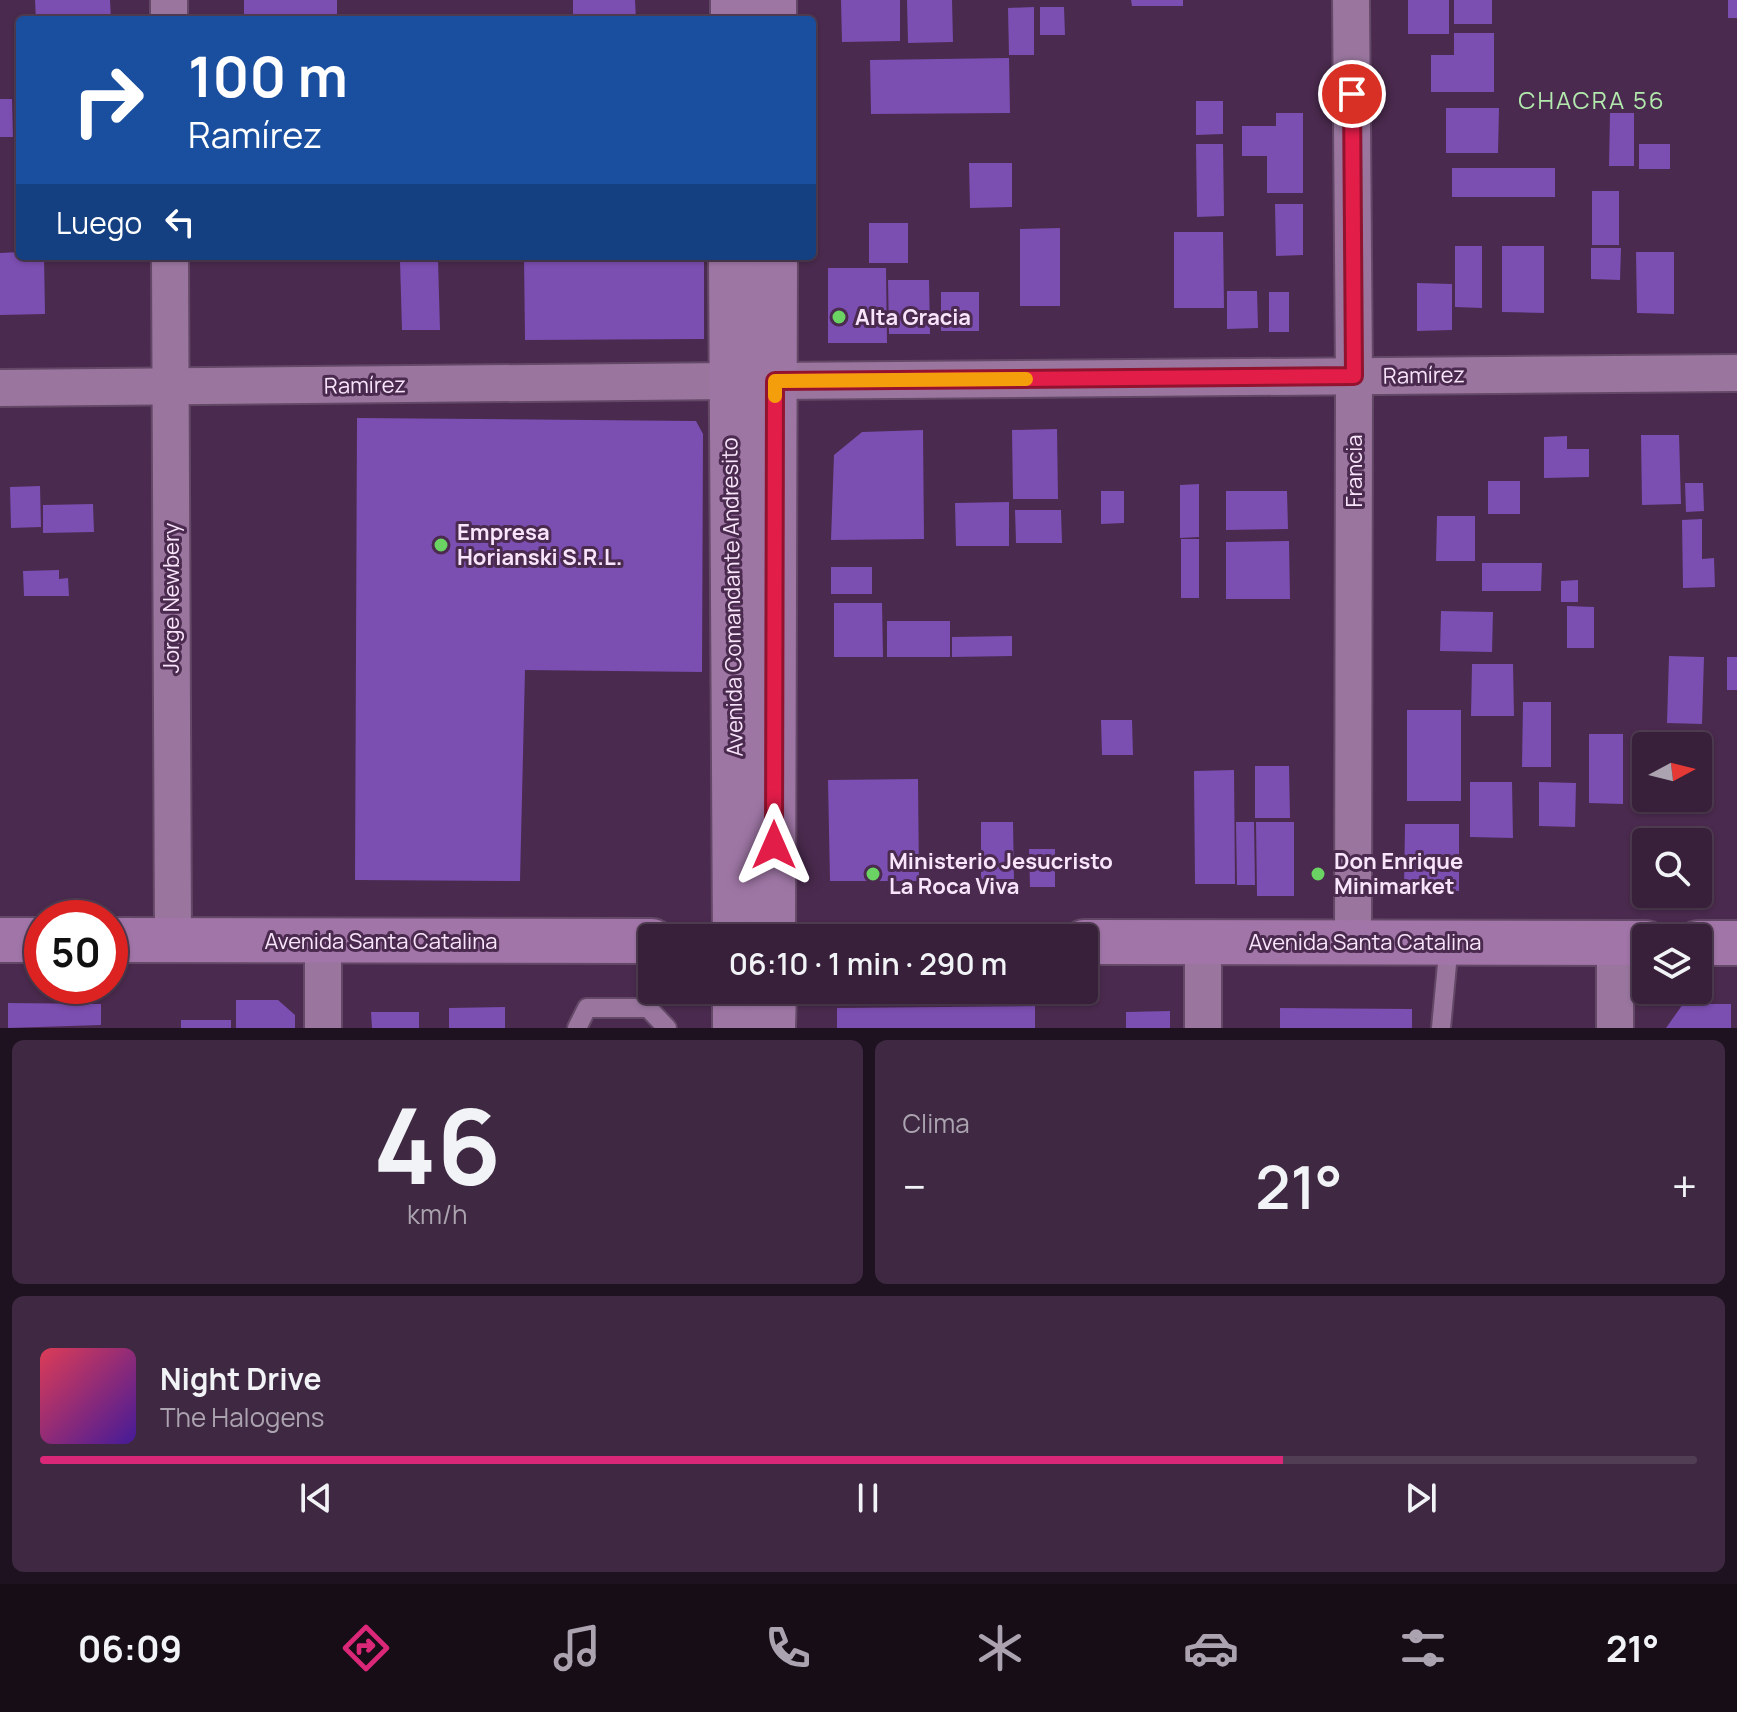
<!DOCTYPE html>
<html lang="es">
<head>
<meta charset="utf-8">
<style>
  body { margin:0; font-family:Manrope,sans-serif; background:#3f2842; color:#f1f3f6; height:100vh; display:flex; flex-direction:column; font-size:30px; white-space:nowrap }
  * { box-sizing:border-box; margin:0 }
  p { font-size:26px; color:#aba3af }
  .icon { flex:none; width:44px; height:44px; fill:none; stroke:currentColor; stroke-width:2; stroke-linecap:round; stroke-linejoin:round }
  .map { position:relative; height:1028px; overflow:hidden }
  .panel { display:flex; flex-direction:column; gap:12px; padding:12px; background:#1f1220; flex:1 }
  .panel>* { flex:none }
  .guide { position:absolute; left:16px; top:16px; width:800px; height:244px; border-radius:8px; box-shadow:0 2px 6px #0004,0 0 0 2px #523e54; background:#1a4fa0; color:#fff; overflow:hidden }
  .needle { width:52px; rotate:83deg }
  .controls { position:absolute; left:1632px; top:732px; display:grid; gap:16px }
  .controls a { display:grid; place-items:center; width:80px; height:80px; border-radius:8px; background:#38203a; box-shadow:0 2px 6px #0004,0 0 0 2px #523e54; font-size:40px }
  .speed { position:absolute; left:24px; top:900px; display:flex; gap:16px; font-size:40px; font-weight:700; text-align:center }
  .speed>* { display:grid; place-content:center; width:104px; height:104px; border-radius:50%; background:#38203a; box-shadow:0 2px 6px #0004,0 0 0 2px #523e54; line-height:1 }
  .speed .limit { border:12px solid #d22; background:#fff; color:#111 }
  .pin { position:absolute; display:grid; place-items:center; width:68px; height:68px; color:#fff; margin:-34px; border:4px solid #fff; border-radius:50%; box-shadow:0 2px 8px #0007 }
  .me { position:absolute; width:88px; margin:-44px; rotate:0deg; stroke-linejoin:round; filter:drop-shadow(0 0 6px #0008) }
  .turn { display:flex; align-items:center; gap:28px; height:168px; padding:0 40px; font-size:36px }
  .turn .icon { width:104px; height:104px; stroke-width:2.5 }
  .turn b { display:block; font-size:56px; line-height:68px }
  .then { display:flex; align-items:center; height:76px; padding:0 40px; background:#0003; gap:16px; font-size:30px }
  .big { font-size:60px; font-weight:600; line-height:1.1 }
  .panel .card { flex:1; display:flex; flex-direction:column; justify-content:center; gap:12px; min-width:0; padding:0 28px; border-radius:12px; background:#3f2842 }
  .panel .dial { align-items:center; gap:0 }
  .dial b { font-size:104px; line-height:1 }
  .song { display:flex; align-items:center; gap:24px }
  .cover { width:96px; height:96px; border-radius:12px; background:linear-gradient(135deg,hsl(350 70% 55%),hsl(260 70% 35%)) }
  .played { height:8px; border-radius:4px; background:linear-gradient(90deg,#db2777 75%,#523e54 75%) }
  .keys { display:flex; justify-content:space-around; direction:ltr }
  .heat { display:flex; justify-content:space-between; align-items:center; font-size:44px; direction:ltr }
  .panel .tiles { flex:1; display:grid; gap:12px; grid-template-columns:1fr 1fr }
  .card:last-child { grid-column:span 2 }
  .trip { position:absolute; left:638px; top:924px; width:460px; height:80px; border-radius:8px; background:#38203a; box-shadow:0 2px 6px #0004,0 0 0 2px #523e54; font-weight:600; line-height:80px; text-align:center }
  .dock { display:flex; height:128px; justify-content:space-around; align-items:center; background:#160d17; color:#aba3af }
  .dock .icon { width:56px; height:56px }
  .dock .on { color:#db2777 }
  .dock b { font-size:36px; color:#f1f3f6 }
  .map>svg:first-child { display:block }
  .building { fill:#7b4eb1 }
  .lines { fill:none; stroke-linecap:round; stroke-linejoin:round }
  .lane-casing { stroke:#644867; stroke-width:22 }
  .street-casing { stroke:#644867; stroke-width:40 }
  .secondary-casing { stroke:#644867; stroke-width:48 }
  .primary-casing { stroke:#644867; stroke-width:48 }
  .lane { stroke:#9a769f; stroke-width:18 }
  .street { stroke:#9a769f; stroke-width:36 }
  .secondary { stroke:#9e76a4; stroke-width:44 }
  .primary { stroke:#a275a8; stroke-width:44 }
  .route-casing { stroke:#92132f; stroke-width:20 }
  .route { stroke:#e11d48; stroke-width:14 }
  .slow { stroke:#f59e0b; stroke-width:14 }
  .poi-dot { fill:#6ad364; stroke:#4a2a4e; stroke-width:3 }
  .labels { text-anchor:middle; stroke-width:6; stroke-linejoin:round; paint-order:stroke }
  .poi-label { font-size:22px; font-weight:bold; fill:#f9e5fb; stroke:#4a2a4e; text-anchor:start }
  .street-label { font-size:22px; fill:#f9e5fb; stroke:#4a2a4e }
  .neighbourhood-label { font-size:24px; letter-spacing:2px; fill:#b2eaad; stroke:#4a2a4e }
</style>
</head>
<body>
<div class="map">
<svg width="1737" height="1028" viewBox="0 0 1737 1028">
  <rect width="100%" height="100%" fill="#4a2a4e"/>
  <g class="building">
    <polygon points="35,0 110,0 111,20 36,20"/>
    <rect x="244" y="0" width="93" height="20"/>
    <polygon points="573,0 635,0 636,20 573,20"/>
    <polygon points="841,0 900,0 900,41 842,42"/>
    <polygon points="907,0 952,0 953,42 908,43"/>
    <polygon points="1131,0 1183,0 1183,6 1132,6"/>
    <rect x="1408" y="0" width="41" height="34"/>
    <rect x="1454" y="0" width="38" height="24"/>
    <rect x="1728" y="0" width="9" height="18"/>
    <polygon points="1034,7 1034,55 1009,55 1008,8"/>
    <polygon points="1040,7 1064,7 1065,35 1040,35"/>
    <polygon points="1454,33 1494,33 1494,92 1431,92 1431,55 1454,55"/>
    <polygon points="1009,58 1010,113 871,114 870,60"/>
    <polygon points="0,99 12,99 13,137 0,137"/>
    <polygon points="1196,101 1223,101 1223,134 1196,135"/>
    <polygon points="1446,108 1499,108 1498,153 1446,153"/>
    <polygon points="1276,113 1303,113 1303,193 1267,193 1267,156 1242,156 1242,126 1276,126"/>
    <polygon points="1610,113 1634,113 1634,166 1609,166"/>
    <polygon points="1196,144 1223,144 1224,216 1197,217"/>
    <rect x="1639" y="144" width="31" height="25"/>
    <polygon points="969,163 1012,163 1012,207 970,208"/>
    <rect x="1452" y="168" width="103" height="29"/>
    <rect x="1592" y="191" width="27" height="54"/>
    <polygon points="1275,204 1303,204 1303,255 1276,256"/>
    <rect x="869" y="223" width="39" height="40"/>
    <polygon points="1060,228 1060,306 1020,306 1020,229"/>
    <polygon points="1174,232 1223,232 1224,308 1174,308"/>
    <polygon points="1455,246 1482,246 1482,308 1455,307"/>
    <polygon points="1502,246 1544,246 1544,313 1502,312"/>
    <polygon points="1591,248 1621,248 1620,280 1591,279"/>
    <polygon points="20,252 20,256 44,256 45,314 0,315 0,253"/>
    <polygon points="1636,252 1674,252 1674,314 1637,313"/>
    <polygon points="524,256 704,256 704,339 525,340"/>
    <polygon points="438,260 440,330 402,330 400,261"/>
    <polygon points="828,268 886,268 887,343 828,343"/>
    <polygon points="888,280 929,280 930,334 889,334"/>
    <polygon points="1417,283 1452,284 1452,330 1417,331"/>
    <polygon points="1227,291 1257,291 1258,328 1227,329"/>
    <rect x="941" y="292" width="38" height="39"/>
    <rect x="1269" y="292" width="20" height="40"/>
    <polygon points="357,418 696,421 703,434 702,672 525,670 520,881 355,880"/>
    <polygon points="1057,429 1058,499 1013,499 1012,430"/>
    <polygon points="923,430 924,539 831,540 834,455 862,432"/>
    <polygon points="1641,435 1679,435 1681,504 1642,505"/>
    <polygon points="1567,436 1567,449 1589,449 1589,477 1544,478 1544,437"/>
    <rect x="1488" y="481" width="32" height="33"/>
    <polygon points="1685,483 1703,483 1704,511 1686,512"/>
    <polygon points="1199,484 1199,537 1180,538 1180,485"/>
    <polygon points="40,486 41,527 11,528 10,487"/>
    <polygon points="1101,491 1124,491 1124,523 1101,524"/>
    <polygon points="1226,491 1287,491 1288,529 1226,530"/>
    <polygon points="1009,502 1009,546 956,546 955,503"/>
    <polygon points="93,504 94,532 43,533 43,505"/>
    <polygon points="1015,510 1061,510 1062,543 1016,543"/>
    <polygon points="1437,516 1475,516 1475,561 1436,561"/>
    <polygon points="1702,519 1702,559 1714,558 1715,587 1683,588 1682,520"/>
    <rect x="1181" y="539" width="18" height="59"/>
    <polygon points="1289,541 1290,599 1226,599 1226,542"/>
    <polygon points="1482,563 1542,563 1541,591 1482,591"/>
    <rect x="831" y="567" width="41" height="27"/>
    <polygon points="59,570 59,579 68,578 69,596 24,596 23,571"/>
    <polygon points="1578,580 1578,602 1561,602 1561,581"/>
    <polygon points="834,603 882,603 883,657 834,657"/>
    <polygon points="1567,606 1594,607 1594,648 1567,648"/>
    <polygon points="1441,611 1493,612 1492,652 1440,651"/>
    <rect x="887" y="621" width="63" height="36"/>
    <polygon points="1012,636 1012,656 952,657 952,637"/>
    <polygon points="1669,656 1704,657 1702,724 1667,723"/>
    <rect x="1727" y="657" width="10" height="33"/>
    <polygon points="1472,664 1513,664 1514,716 1471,716"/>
    <polygon points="1523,702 1551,702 1551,767 1522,767"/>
    <rect x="1407" y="710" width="54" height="91"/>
    <polygon points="1101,720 1132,720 1133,755 1102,755"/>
    <polygon points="1589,734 1623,734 1623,804 1589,803"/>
    <polygon points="1255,766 1289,766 1290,818 1255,818"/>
    <polygon points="1234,770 1235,884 1195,884 1194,771"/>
    <polygon points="918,779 919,881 830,881 828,780"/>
    <polygon points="1470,782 1512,782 1513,838 1470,837"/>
    <polygon points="1539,782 1576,783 1575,827 1539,826"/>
    <polygon points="981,822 1013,822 1014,879 981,879"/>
    <polygon points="1236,822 1254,822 1255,885 1237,885"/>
    <polygon points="1256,822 1294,822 1294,896 1257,896"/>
    <polygon points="1405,824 1459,824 1459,891 1404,890"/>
    <polygon points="1635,842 1646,842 1646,894 1696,894 1696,898 1635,897"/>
    <polygon points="1029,849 1055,849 1055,887 1030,887"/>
    <polygon points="236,1000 278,1000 295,1015 295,1028 236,1028"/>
    <polygon points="8,1003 101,1004 101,1025 8,1028"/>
    <polygon points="1683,1004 1731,1004 1731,1028 1666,1028"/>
    <polygon points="1035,1006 1035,1028 837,1028 837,1008"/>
    <polygon points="505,1007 505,1028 449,1028 449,1008"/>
    <polygon points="1280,1008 1412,1009 1412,1028 1280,1028"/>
    <polygon points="1170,1011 1170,1028 1126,1028 1126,1012"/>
    <polygon points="371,1012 419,1012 419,1028 372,1028"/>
    <rect x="181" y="1020" width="50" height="8"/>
  </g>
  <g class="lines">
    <g class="lane-casing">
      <g id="lane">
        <polyline points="577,1028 587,1008 648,1008 667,1028"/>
        <polyline points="1441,1028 1449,943"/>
      </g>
    </g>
    <g class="street-casing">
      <g id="street">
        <polyline points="169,0 169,20"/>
        <polyline points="1351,0 1354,376 1353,942"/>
        <polyline points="170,256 173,941"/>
        <polyline points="775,381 1737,373"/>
        <polyline points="0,388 730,381"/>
        <polyline points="323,941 323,1028"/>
        <polyline points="1203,942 1203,1028"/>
        <polyline points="1615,1028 1615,943"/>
      </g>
    </g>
    <g class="secondary-casing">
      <g id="secondary">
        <polyline points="774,0 774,20"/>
        <polyline points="733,20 733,0"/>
        <polyline points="731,256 735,938"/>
        <polyline points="773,938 775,256"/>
        <polyline points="735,990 735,1028"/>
        <polyline points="773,1028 774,990"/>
      </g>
    </g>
    <g class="primary-casing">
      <g id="primary">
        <polyline points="0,940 42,940"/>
        <polyline points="110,940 652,941"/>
        <polyline points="1084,942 1646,943"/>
        <polyline points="1698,943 1737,943"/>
      </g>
    </g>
    <use href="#lane" class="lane"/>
    <use href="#street" class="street"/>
    <use href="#secondary" class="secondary"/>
    <use href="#primary" class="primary"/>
  </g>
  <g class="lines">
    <g class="route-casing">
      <polyline id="route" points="774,845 775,381 1354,376 1352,94"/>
    </g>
    <use href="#route" class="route"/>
    <polyline class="slow" points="775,396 775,381 1026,379"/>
  </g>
  <g class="poi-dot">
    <circle cx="839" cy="317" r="8"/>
    <circle cx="441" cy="545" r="8"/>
    <circle cx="873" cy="874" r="8"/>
    <circle cx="1318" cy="874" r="8"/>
  </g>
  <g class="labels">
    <g class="poi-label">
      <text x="855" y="325">Alta Gracia</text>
      <text x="457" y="540">Empresa<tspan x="457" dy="25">Horianski S.R.L.</tspan></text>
      <text x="889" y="869">Ministerio Jesucristo<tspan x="889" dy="25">La Roca Viva</tspan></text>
      <text x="1334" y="869">Don Enrique<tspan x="1334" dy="25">Minimarket</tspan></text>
    </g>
    <g class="street-label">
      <text transform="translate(1424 375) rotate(-1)" y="8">Ramírez</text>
      <text transform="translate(365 385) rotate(-1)" y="8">Ramírez</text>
      <text transform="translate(1354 471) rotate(-90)" y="8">Francia</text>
      <text transform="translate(732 597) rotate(-91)" y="8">Avenida Comandante Andresito</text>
      <text transform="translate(171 598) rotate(-90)" y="8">Jorge Newbery</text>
      <text x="381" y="949">Avenida Santa Catalina</text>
      <text x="1365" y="950">Avenida Santa Catalina</text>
    </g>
    <g class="neighbourhood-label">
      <text x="1592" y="109">CHACRA 56</text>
    </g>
  </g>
</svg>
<div class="controls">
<a><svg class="needle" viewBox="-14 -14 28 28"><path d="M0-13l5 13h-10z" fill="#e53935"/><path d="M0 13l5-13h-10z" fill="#aba3af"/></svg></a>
<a><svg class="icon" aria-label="search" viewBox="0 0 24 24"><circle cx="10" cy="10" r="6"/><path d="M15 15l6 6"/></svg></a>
<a><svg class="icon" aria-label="layers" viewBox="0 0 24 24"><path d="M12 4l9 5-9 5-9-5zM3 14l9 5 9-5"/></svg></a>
</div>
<div class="speed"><div class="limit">50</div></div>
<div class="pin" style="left:1352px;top:94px;background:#d93025"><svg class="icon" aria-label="arrive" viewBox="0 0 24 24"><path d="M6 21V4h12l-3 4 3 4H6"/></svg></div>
<svg class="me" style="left:774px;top:845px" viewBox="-20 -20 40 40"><path d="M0-17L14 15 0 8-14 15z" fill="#e11d48" stroke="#fff" stroke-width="4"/></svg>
<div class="trip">06:10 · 1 min · 290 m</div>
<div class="guide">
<div class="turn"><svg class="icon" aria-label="right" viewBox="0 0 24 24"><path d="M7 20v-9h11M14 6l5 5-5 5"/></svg><div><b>100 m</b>Ramírez</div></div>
<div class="then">Luego<svg class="icon" aria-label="left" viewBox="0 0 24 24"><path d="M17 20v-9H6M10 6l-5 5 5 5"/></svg></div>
</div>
</div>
<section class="panel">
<div class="tiles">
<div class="card dial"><b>46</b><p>km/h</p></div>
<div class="card"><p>Clima</p>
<div class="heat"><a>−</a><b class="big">21°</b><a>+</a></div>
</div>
<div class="card">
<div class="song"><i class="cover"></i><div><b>Night Drive</b><p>The Halogens</p></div></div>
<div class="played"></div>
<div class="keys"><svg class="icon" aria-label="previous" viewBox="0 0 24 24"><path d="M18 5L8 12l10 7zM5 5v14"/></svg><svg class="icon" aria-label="pause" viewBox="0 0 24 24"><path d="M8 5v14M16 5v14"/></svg><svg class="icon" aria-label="next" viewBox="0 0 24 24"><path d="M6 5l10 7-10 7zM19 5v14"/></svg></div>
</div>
</div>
</section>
<nav class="dock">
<b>06:09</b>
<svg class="icon on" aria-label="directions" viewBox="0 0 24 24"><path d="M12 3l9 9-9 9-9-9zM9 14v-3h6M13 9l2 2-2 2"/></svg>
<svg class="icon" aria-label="music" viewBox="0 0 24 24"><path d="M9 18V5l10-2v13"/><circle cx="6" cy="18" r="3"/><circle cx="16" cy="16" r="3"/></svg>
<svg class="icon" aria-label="phone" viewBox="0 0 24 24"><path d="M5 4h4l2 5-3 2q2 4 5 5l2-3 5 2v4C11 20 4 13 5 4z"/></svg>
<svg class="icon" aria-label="climate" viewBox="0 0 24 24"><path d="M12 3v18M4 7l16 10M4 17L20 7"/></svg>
<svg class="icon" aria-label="car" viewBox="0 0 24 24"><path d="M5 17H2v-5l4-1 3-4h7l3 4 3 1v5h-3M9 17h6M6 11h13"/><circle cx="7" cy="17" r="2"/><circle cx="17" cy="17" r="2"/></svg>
<svg class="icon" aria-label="filters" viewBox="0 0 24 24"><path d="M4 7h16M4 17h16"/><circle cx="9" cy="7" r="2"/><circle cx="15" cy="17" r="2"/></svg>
<b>21°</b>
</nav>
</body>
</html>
